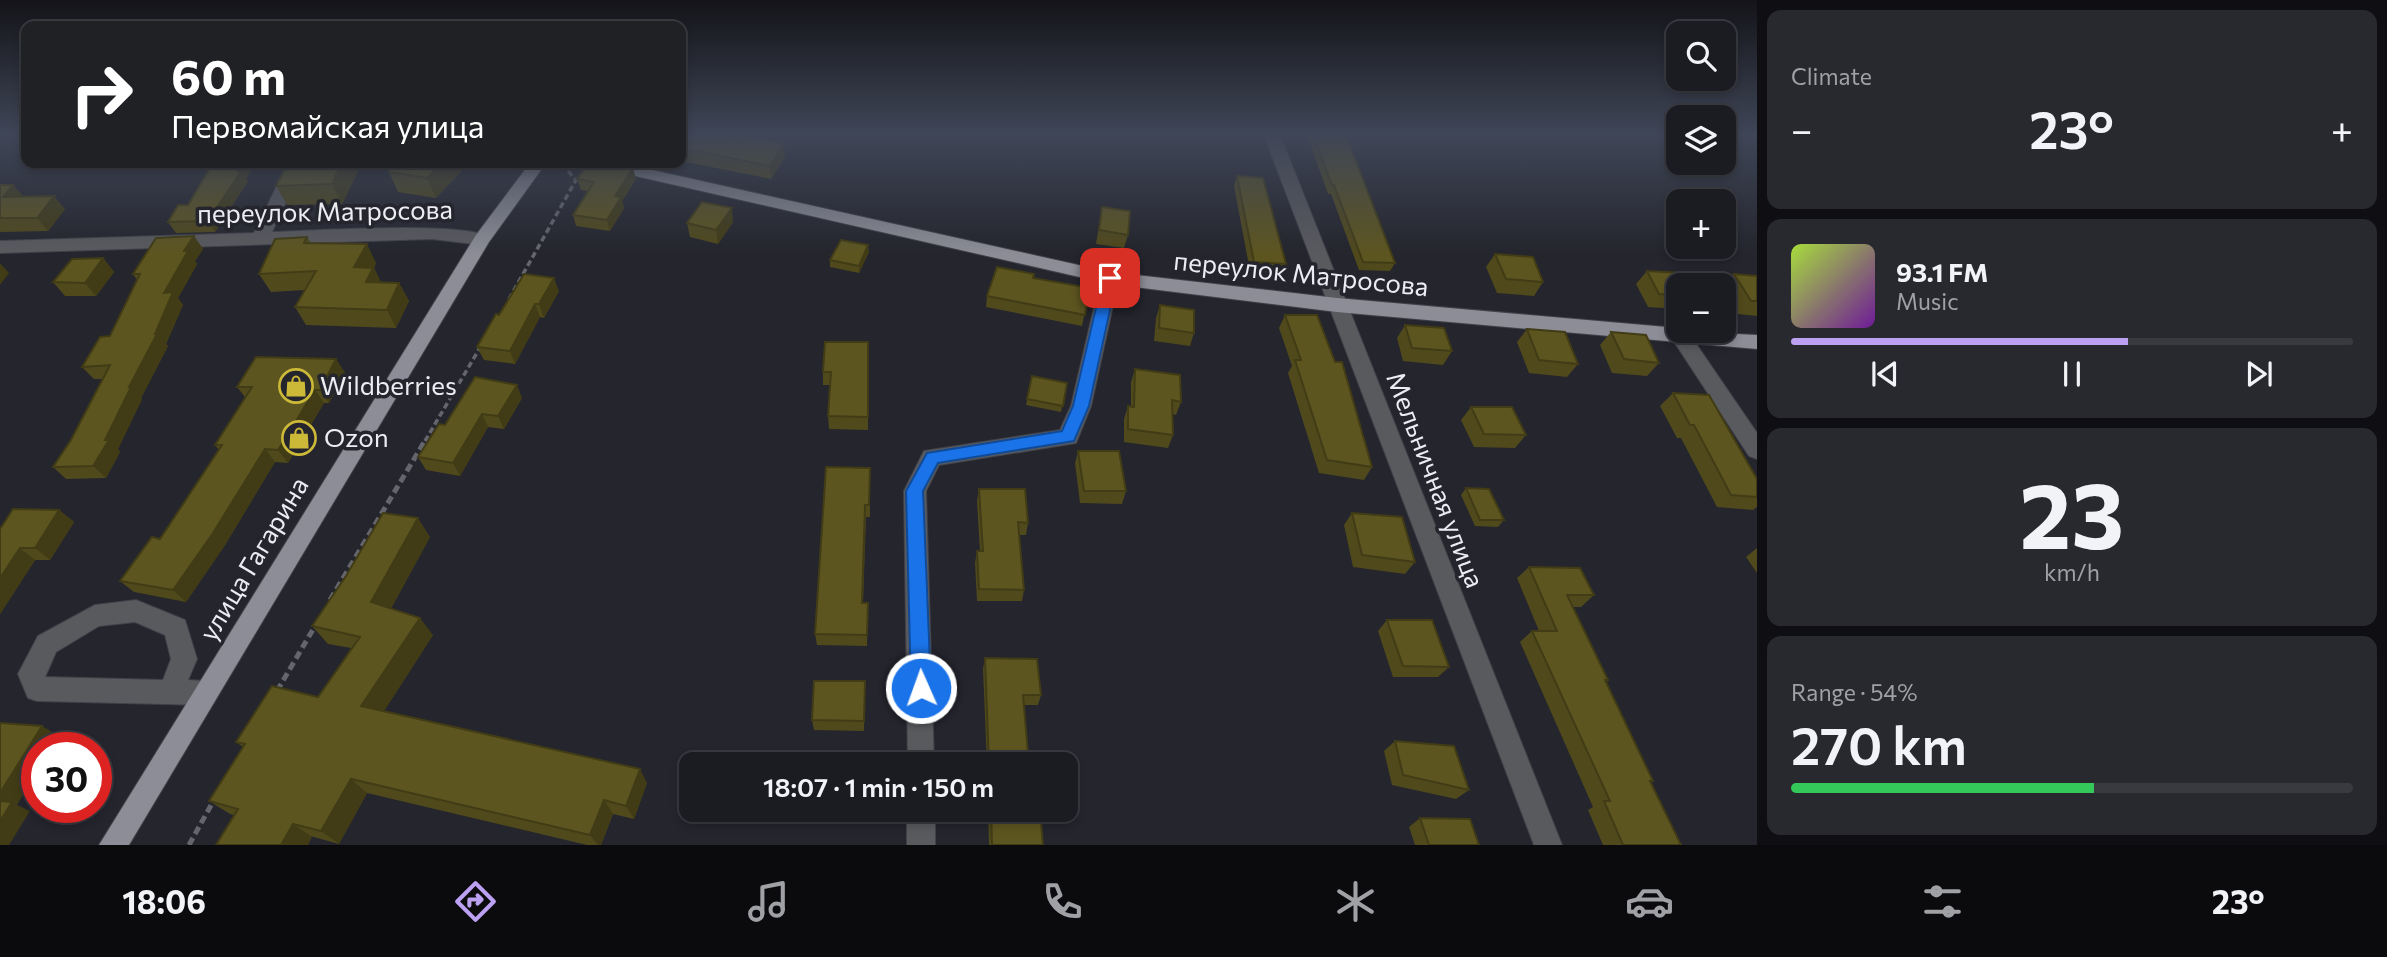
<!DOCTYPE html>
<html lang="en">
<head>
<meta charset="utf-8">
<style>
  body { margin:0; font-family:Commissioner,sans-serif; background:#28292f; color:#f1f3f6; height:100vh; display:flex; flex-direction:column; font-size:26px; white-space:nowrap }
  * { box-sizing:border-box; margin:0 }
  p { font-size:23px; color:#a0a1a5 }
  .icon { flex:none; width:38px; height:38px; fill:none; stroke:currentColor; stroke-width:2; stroke-linecap:round; stroke-linejoin:round }
  .map { position:relative; flex:1; overflow:hidden }
  .panel { display:flex; flex-direction:column; gap:10px; padding:10px; background:#0f0f13; width:630px }
  .panel>* { flex:none }
  .guide { position:absolute; left:21px; top:21px; width:665px; height:147px; border-radius:14px; box-shadow:0 4px 10px #0003,0 0 0 2px #393a40; background:#202124; color:#fff; overflow:hidden }
  .fabs { position:absolute; left:1666px; top:21px; display:grid; gap:14px }
  .fabs a { display:grid; place-items:center; width:70px; height:70px; border-radius:14px; background:#1b1c22; box-shadow:0 4px 10px #0003,0 0 0 2px #393a40; font-size:35px }
  .speed { position:absolute; left:21px; top:732px; display:flex; gap:14px; font-size:35px; font-weight:700; text-align:center }
  .speed>* { display:grid; place-content:center; width:91px; height:91px; border-radius:50%; background:#1b1c22; box-shadow:0 4px 10px #0003,0 0 0 2px #393a40; line-height:1 }
  .speed .limit { border:10px solid #d22; background:#fff; color:#111 }
  .pin { position:absolute; display:grid; place-items:center; width:60px; height:60px; color:#fff; margin:-30px; border-radius:14px; box-shadow:0 4px 10px #0006 }
  .me { position:absolute; width:77px; margin:-38px; rotate:358deg; stroke-linejoin:round; filter:drop-shadow(0 0 5px #0008) }
  .turn { display:flex; align-items:center; gap:24px; height:147px; padding:0 35px; font-size:32px }
  .turn .icon { width:91px; height:91px; stroke-width:2.5 }
  .turn b { display:block; font-size:49px; line-height:60px }
  .big { font-size:52px; font-weight:600; line-height:1.1 }
  .panel .card { flex:1; display:flex; flex-direction:column; justify-content:center; gap:10px; min-width:0; padding:0 24px; border-radius:14px; background:#28292f }
  .panel .dial { align-items:center; gap:0 }
  .dial b { font-size:91px; line-height:1 }
  .song { display:flex; align-items:center; gap:21px }
  .cover { width:84px; height:84px; border-radius:10px; background:linear-gradient(135deg,hsl(80 70% 55%),hsl(280 70% 35%)) }
  .played { height:7px; border-radius:4px; background:linear-gradient(90deg,#bca0f2 60%,#393a40 60%) }
  .keys { display:flex; justify-content:space-around; direction:ltr }
  .heat { display:flex; justify-content:space-between; align-items:center; font-size:38px; direction:ltr }
  .charge { height:10px; border-radius:5px; background:linear-gradient(90deg,#34c759 54%,#393a40 0) }
  .trip { position:absolute; left:679px; top:752px; width:399px; height:70px; border-radius:14px; background:#1b1c22; box-shadow:0 4px 10px #0003,0 0 0 2px #393a40; font-weight:600; line-height:70px; text-align:center }
  .tab-bar { display:flex; height:112px; justify-content:space-around; align-items:center; background:#0b0b0e; color:#a0a1a5 }
  .tab-bar .icon { width:49px; height:49px }
  .tab-bar .active { color:#bca0f2 }
  .tab-bar b { font-size:32px; color:#f1f3f6 }
  main { display:flex; flex:1; min-height:0 }
  .map>svg:first-child { display:block }
  .lines { fill:none; stroke-linecap:round; stroke-linejoin:round }
  .minor-casing { stroke:#404149; stroke-width:2 }
  .major-casing { stroke:#404149; stroke-width:2 }
  .path-far1 { stroke:#65666d; stroke-width:3.5; stroke-dasharray:6 3.5; stroke-linecap:butt }
  .path { stroke:#65666d; stroke-width:5; stroke-dasharray:8 4.5; stroke-linecap:butt }
  .minor { fill:#595a5e; fill-rule:evenodd }
  .major { fill:#8c8d96; fill-rule:evenodd }
  .wall { fill:#50491c }
  .shaded-wall { fill:#413c16 }
  .building { fill:#5d5520; stroke:#413c16; stroke-width:2 }
  .route { fill:#1a73e8; stroke:#114b97; stroke-width:2 }
  .labels { text-anchor:middle; stroke-width:7; stroke-linejoin:round; paint-order:stroke }
  .street-label { font-size:26px; fill:#ecedf2; stroke:#24252d }
  .poi-label { font-size:26px; fill:#ecedf2; stroke:#24252d; text-anchor:start }
</style>
</head>
<body>
<main>
<div class="map">
<svg width="1757" height="845" viewBox="0 0 1757 845">
  <rect width="100%" height="100%" fill="#24252d"/>
  <g class="lines">
    <g class="minor-casing">
      <g id="minor">
        <polygon points="1264,135 1280,135 1562,845 1534,845"/>
        <path d="M288 163H304L272 232C304 231 477 220 491 239L482 245 432 239 0 253V241L254 233Z"/>
        <polygon points="1110,272 1117,274 1119,278 1091,406 1076,443 939,465 926,491 934,765 908,765 904,491 924,451 1060,430 1071,406 1101,278 1103,274"/>
        <polygon points="1684,331 1688,332 1757,433 1757,459 1749,456 1671,337 1674,332"/>
        <path d="M136 600 185 620 197 659 188 680 205 681 214 684 218 693 214 702 205 705 37 701 28 698 18 674 38 636 95 605ZM135 622 165 635 171 659 163 680 45 677 56 652 99 626Z"/>
        <rect x="907" y="810" width="28" height="35"/>
      </g>
    </g>
    <g class="major-casing">
      <g id="major">
        <polygon points="530,163 546,163 489,242 129,845 99,845 476,235"/>
        <polygon points="592,163 621,163 1110,272 1337,298 1678,328 1678,331 1757,335 1757,349 1337,312 1110,284 600,168"/>
      </g>
    </g>
    <g class="path-far1">
      <polyline points="509,299 576,180 568,171"/>
      <polyline points="425,441 481,346"/>
    </g>
    <g class="path">
      <polyline points="330,600 426,439"/>
      <polyline points="277,691 315,626"/>
      <polyline points="189,845 215,798"/>
    </g>
    <use href="#minor" class="minor"/>
    <use href="#major" class="major"/>
  </g>
  <g class="wall">
    <polygon points="681,135 785,157 771,179 681,161"/>
    <polygon points="1307,135 1346,135 1395,263 1390,271 1359,270 1331,194 1328,194"/>
    <polygon points="213,163 255,163 246,179 248,181 215,232 176,233 168,222 188,205"/>
    <polygon points="288,163 362,163 342,204 287,205 276,186"/>
    <polygon points="387,163 469,163 436,198 398,192 389,172"/>
    <polygon points="632,163 646,163 645,166"/>
    <polygon points="1237,176 1286,264 1282,274 1250,271 1234,186"/>
    <polygon points="577,179 636,179 622,201 624,208 610,231 576,226 573,215 588,191 581,190"/>
    <polygon points="0,185 23,196 65,209 48,231 0,232"/>
    <polygon points="1102,207 1128,235 1124,248 1096,244"/>
    <polygon points="733,222 718,244 690,237 687,223"/>
    <polygon points="194,236 203,249 195,261 197,264 178,298 183,305 166,344 168,346 141,398 142,399 118,449 120,452 106,478 66,479 53,467 71,440 103,379 94,379 82,367 110,336 137,280 133,274"/>
    <polygon points="307,237 311,243 376,263 374,268 381,283 399,283 409,301 396,328 306,325 295,307 305,290 271,292 259,274"/>
    <polygon points="869,252 859,273 830,267 830,260"/>
    <polygon points="1495,254 1543,282 1534,296 1497,293 1486,267"/>
    <polygon points="103,258 114,272 96,296 65,296 53,282"/>
    <polygon points="1647,271 1678,285 1678,309 1648,307 1636,284"/>
    <polygon points="1734,274 1757,276 1757,316 1738,314 1724,291 1724,285"/>
    <polygon points="1033,278 1090,288 1082,326 986,307 987,296"/>
    <polygon points="559,291 544,318 540,317 515,364 484,360 477,347 499,315"/>
    <polygon points="1160,305 1194,333 1190,346 1154,341 1156,318"/>
    <polygon points="1285,315 1372,467 1364,480 1319,473 1288,373 1292,366 1279,328"/>
    <polygon points="1405,325 1452,351 1443,365 1403,361 1397,338"/>
    <polygon points="1527,329 1578,364 1567,377 1529,373 1517,342"/>
    <polygon points="1611,332 1659,363 1647,376 1612,373 1600,345"/>
    <polygon points="868,342 868,430 829,429 828,416 830,385 823,385 823,372"/>
    <polygon points="336,359 345,373 329,403 324,403 288,463 275,462 225,545 186,602 134,592 120,581 160,539 219,450 215,445 245,397 237,387"/>
    <polygon points="1135,369 1181,402 1176,415 1172,414 1173,435 1168,448 1124,442 1124,419 1128,406 1131,407 1131,382"/>
    <polygon points="1032,376 1067,383 1061,412 1026,405"/>
    <polygon points="1673,393 1757,479 1757,507 1753,510 1717,507 1681,438 1677,438 1660,406"/>
    <polygon points="522,398 504,429 488,427 460,476 426,470 418,457 445,425"/>
    <polygon points="1471,407 1526,435 1515,448 1474,447 1461,420"/>
    <polygon points="1078,451 1126,491 1122,504 1080,503 1075,463"/>
    <polygon points="870,468 870,517 866,517 863,603 868,603 867,646 817,645 815,634"/>
    <polygon points="1466,488 1504,520 1498,527 1475,526 1461,495"/>
    <polygon points="979,489 1028,523 1026,535 1019,535 1024,590 1022,601 977,601 975,563 977,551 980,551 977,501"/>
    <polygon points="59,510 74,522 50,560 35,560 0,614 0,529"/>
    <polygon points="1352,513 1415,562 1405,574 1353,567 1344,525"/>
    <polygon points="430,537 391,608 433,635 384,711 647,783 634,819 613,814 601,845 587,845 367,793 339,844 230,814 209,801 243,747 236,742 318,697 351,648 328,644 312,626"/>
    <polygon points="1757,548 1757,573 1746,557"/>
    <polygon points="1529,567 1594,595 1581,607 1573,607 1608,680 1606,682 1653,781 1651,782 1681,845 1603,845 1588,810 1593,807 1520,642 1532,631 1539,631 1517,578"/>
    <polygon points="1387,620 1449,667 1438,677 1393,677 1378,631"/>
    <polygon points="985,658 1041,695 1038,705 1024,705 1029,765 987,765 983,669"/>
    <polygon points="865,681 864,731 814,730 812,720"/>
    <polygon points="1395,741 1469,790 1456,799 1392,785 1384,751"/>
    <polygon points="988,810 1040,810 1043,845 989,845"/>
    <polygon points="1420,818 1479,845 1415,845 1409,827"/>
  </g>
  <g class="shaded-wall">
    <polygon points="784,144 785,157 771,179 770,166"/>
    <polygon points="242,163 255,163 246,179 248,181 215,232 208,221"/>
    <polygon points="342,163 362,163 342,204 332,184"/>
    <polygon points="442,163 469,163 436,198 427,178"/>
    <polygon points="633,168 636,179 622,201 624,208 610,231 607,220 615,196"/>
    <polygon points="13,185 25,198 3,197"/>
    <polygon points="54,196 65,209 48,231 37,218"/>
    <polygon points="732,208 733,222 718,244 716,230"/>
    <polygon points="194,236 203,249 195,261 197,264 178,298 183,305 166,344 168,346 141,398 142,399 118,449 120,452 106,478 93,466 129,387 164,293 184,251"/>
    <polygon points="367,244 376,263 374,268 383,286 376,301 354,267"/>
    <polygon points="868,245 869,252 859,273 859,266"/>
    <polygon points="103,258 114,272 96,296 85,283"/>
    <polygon points="0,263 9,273 0,285"/>
    <polygon points="554,278 559,291 544,318 539,304"/>
    <polygon points="399,283 409,301 396,328 387,310"/>
    <polygon points="535,304 540,317 515,364 510,351"/>
    <polygon points="336,359 345,373 329,403 320,390"/>
    <polygon points="517,385 522,398 504,429 498,416"/>
    <polygon points="315,390 324,403 288,463 278,450"/>
    <polygon points="482,414 488,427 460,476 453,463"/>
    <polygon points="265,449 275,462 225,545 186,602 173,590"/>
    <polygon points="59,510 74,522 50,560 35,548"/>
    <polygon points="418,518 430,537 385,620 371,602"/>
    <polygon points="20,548 35,560 0,614 0,578"/>
    <polygon points="420,618 433,635 377,722 361,706"/>
    <polygon points="42,726 59,736 52,747 37,747 37,772 17,805 30,811 9,845 0,845 0,793"/>
    <polygon points="640,769 647,783 634,819 626,806"/>
    <polygon points="351,779 367,793 339,844 321,831"/>
    <polygon points="604,800 613,814 601,845 598,845 590,835"/>
    <polygon points="293,824 312,837 308,845 281,845"/>
  </g>
  <g class="building">
    <polygon points="681,135 726,135 734,137 735,135 738,135 784,144 770,166 681,148"/>
    <polygon points="1313,135 1346,135 1395,263 1363,262 1334,185 1332,185"/>
    <polygon points="213,163 242,163 238,171 241,171 208,221 168,222 178,205 188,205"/>
    <polygon points="288,163 342,163 332,184 276,186"/>
    <polygon points="387,163 442,163 427,178 389,172"/>
    <polygon points="589,163 614,163 633,168 615,196 621,197 607,220 573,215 594,182 577,179"/>
    <polygon points="1237,176 1263,178 1286,264 1254,262"/>
    <polygon points="0,185 13,185 3,197 54,196 37,218 0,218"/>
    <polygon points="702,202 732,208 716,230 687,223"/>
    <polygon points="1102,207 1130,211 1128,235 1099,230"/>
    <polygon points="194,236 184,251 188,251 164,293 173,292 155,334 157,334 129,387 131,387 105,440 109,440 93,466 53,467 71,440 110,365 82,367 100,337 110,336 140,274 133,274 156,238"/>
    <polygon points="307,237 304,243 367,244 354,267 373,268 366,282 399,283 387,310 295,307 316,271 259,274 275,239"/>
    <polygon points="841,240 868,245 859,266 830,260"/>
    <polygon points="1495,254 1533,257 1543,282 1506,279"/>
    <polygon points="103,258 85,283 53,282 72,259"/>
    <polygon points="997,267 1034,274 1033,278 1090,288 1085,315 987,296"/>
    <polygon points="1647,271 1683,273 1690,285 1678,285 1678,295 1659,294"/>
    <polygon points="524,274 554,278 539,304 535,304 510,351 477,347 496,314 499,315"/>
    <polygon points="1734,274 1757,276 1757,301 1751,301"/>
    <polygon points="1160,305 1194,310 1194,333 1159,328"/>
    <polygon points="1285,315 1317,315 1335,362 1342,362 1372,467 1327,460 1295,360 1301,360"/>
    <polygon points="1405,325 1444,328 1452,351 1412,348"/>
    <polygon points="1527,329 1565,332 1578,364 1539,360"/>
    <polygon points="1611,332 1646,335 1659,363 1624,359"/>
    <polygon points="825,342 868,342 868,417 828,416 831,372 823,372"/>
    <polygon points="256,357 336,359 320,390 315,390 278,450 265,449 213,533 173,590 120,581 152,537 160,539 222,445 215,445 252,387 237,387"/>
    <polygon points="1135,369 1180,375 1181,402 1172,400 1173,435 1128,429 1128,406 1134,407"/>
    <polygon points="1032,376 1067,383 1063,406 1027,399"/>
    <polygon points="475,377 517,385 498,416 482,414 453,463 418,457 439,424 445,425"/>
    <polygon points="1673,393 1709,395 1757,479 1757,497 1731,495 1694,425 1690,425"/>
    <polygon points="1471,407 1512,407 1526,435 1484,434"/>
    <polygon points="1078,451 1119,451 1126,491 1084,491"/>
    <polygon points="826,467 870,468 869,505 865,505 862,603 868,603 867,635 815,634"/>
    <polygon points="1466,488 1489,489 1504,520 1480,520"/>
    <polygon points="979,489 1025,489 1028,523 1018,522 1024,590 979,589 977,551 983,551"/>
    <polygon points="13,509 59,510 35,548 20,548 0,578 0,529"/>
    <polygon points="383,513 418,518 371,602 420,618 361,706 640,769 626,806 604,800 590,835 351,779 321,831 293,824 281,845 216,845 238,809 209,801 245,744 236,742 272,686 318,697 360,637 312,626 346,576"/>
    <polygon points="1352,513 1402,517 1415,562 1362,555"/>
    <polygon points="1529,567 1580,568 1594,595 1567,595 1608,680 1605,680 1653,781 1650,781 1681,845 1623,845 1604,801 1610,801 1532,631 1557,631"/>
    <polygon points="1387,620 1432,620 1449,667 1403,666"/>
    <polygon points="985,658 1037,659 1041,695 1023,695 1029,765 989,765"/>
    <polygon points="814,681 865,681 864,721 812,720"/>
    <polygon points="0,723 42,726 0,793"/>
    <polygon points="1395,741 1454,746 1469,790 1403,775"/>
    <polygon points="0,801 12,802 0,821"/>
    <polygon points="991,810 1040,810 1043,845 992,845"/>
    <polygon points="1420,818 1470,819 1479,845 1429,845"/>
  </g>
  <linearGradient id="sky" x2="0" y2="1"><stop stop-color="#141419"/><stop offset="0.53" stop-color="#3f4657"/><stop offset="1" stop-color="#3f4657" stop-opacity="0"/></linearGradient>
  <rect width="1757" height="254" fill="url(#sky)"/>
  <polygon class="route" points="1110,273 1117,278 1089,406 1074,441 938,463 923,491 931,688 928,694 921,697 914,694 911,688 906,491 927,453 1062,431 1073,406 1103,278"/>
  <defs>
    <g id="shop-ring" transform="scale(1.75)"><circle r="9.5" fill="#24252d" stroke="#cdb938" stroke-width="1.5"/><path d="M-5-2.5h2.3a2.7 3.5 0 0 1 5.4 0H5L5.5 6h-11ZM-1.5-2.5h3a1.5 2.3 0 0 0-3 0Z" fill="#cdb938"/></g>
  </defs>
  <g fill-rule="evenodd">
    <use href="#shop-ring" x="296" y="386"/>
    <use href="#shop-ring" x="299" y="438"/>
  </g>
  <g class="labels">
    <g class="street-label">
      <text transform="translate(325 212) rotate(-1)" y="9">переулок Матросова</text>
      <text transform="translate(1301 274) rotate(6)" y="9">переулок Матросова</text>
      <text transform="translate(1435 480) rotate(69)" y="9">Мельничная улица</text>
      <text transform="translate(254 559) rotate(-59)" y="9">улица Гагарина</text>
    </g>
    <g class="poi-label">
      <text x="320" y="395">Wildberries</text>
      <text x="324" y="447">Ozon</text>
    </g>
  </g>
</svg>
<div class="fabs">
<a><svg class="icon" aria-label="search" viewBox="0 0 24 24"><circle cx="10" cy="10" r="6"/><path d="M15 15l6 6"/></svg></a>
<a><svg class="icon" aria-label="layers" viewBox="0 0 24 24"><path d="M12 4l9 5-9 5-9-5zM3 14l9 5 9-5"/></svg></a>
<a>+</a>
<a>−</a>
</div>
<div class="speed"><div class="limit">30</div></div>
<div class="pin" style="left:1110px;top:278px;background:#d93025"><svg class="icon" aria-label="arrive" viewBox="0 0 24 24"><path d="M6 21V4h12l-3 4 3 4H6"/></svg></div>
<svg class="me" style="left:921px;top:688px" viewBox="-20 -20 40 40"><circle r="17" fill="#1a73e8" stroke="#fff" stroke-width="3"/><path d="M0-11L8 9 0 5-8 9z" fill="#fff"/></svg>
<div class="trip">18:07 · 1 min · 150 m</div>
<div class="guide">
<div class="turn"><svg class="icon" aria-label="right" viewBox="0 0 24 24"><path d="M7 20v-9h11M14 6l5 5-5 5"/></svg><div><b>60 m</b>Первомайская улица</div></div>
</div>
</div>
<section class="panel">
<div class="card"><p>Climate</p>
<div class="heat"><a>−</a><b class="big">23°</b><a>+</a></div>
</div>
<div class="card">
<div class="song"><i class="cover"></i><div><b>93.1 FM</b><p>Music</p></div></div>
<div class="played"></div>
<div class="keys"><svg class="icon" aria-label="previous" viewBox="0 0 24 24"><path d="M18 5L8 12l10 7zM5 5v14"/></svg><svg class="icon" aria-label="pause" viewBox="0 0 24 24"><path d="M8 5v14M16 5v14"/></svg><svg class="icon" aria-label="next" viewBox="0 0 24 24"><path d="M6 5l10 7-10 7zM19 5v14"/></svg></div>
</div>
<div class="card dial"><b>23</b><p>km/h</p></div>
<div class="card"><p>Range · 54%</p><b class="big">270 km</b><div class="charge"></div></div>
</section>
</main>
<nav class="tab-bar">
<b>18:06</b>
<svg class="icon active" aria-label="directions" viewBox="0 0 24 24"><path d="M12 3l9 9-9 9-9-9zM9 14v-3h6M13 9l2 2-2 2"/></svg>
<svg class="icon" aria-label="music" viewBox="0 0 24 24"><path d="M9 18V5l10-2v13"/><circle cx="6" cy="18" r="3"/><circle cx="16" cy="16" r="3"/></svg>
<svg class="icon" aria-label="phone" viewBox="0 0 24 24"><path d="M5 4h4l2 5-3 2q2 4 5 5l2-3 5 2v4C11 20 4 13 5 4z"/></svg>
<svg class="icon" aria-label="climate" viewBox="0 0 24 24"><path d="M12 3v18M4 7l16 10M4 17L20 7"/></svg>
<svg class="icon" aria-label="car" viewBox="0 0 24 24"><path d="M5 17H2v-5l4-1 3-4h7l3 4 3 1v5h-3M9 17h6M6 11h13"/><circle cx="7" cy="17" r="2"/><circle cx="17" cy="17" r="2"/></svg>
<svg class="icon" aria-label="filters" viewBox="0 0 24 24"><path d="M4 7h16M4 17h16"/><circle cx="9" cy="7" r="2"/><circle cx="15" cy="17" r="2"/></svg>
<b>23°</b>
</nav>
</body>
</html>
